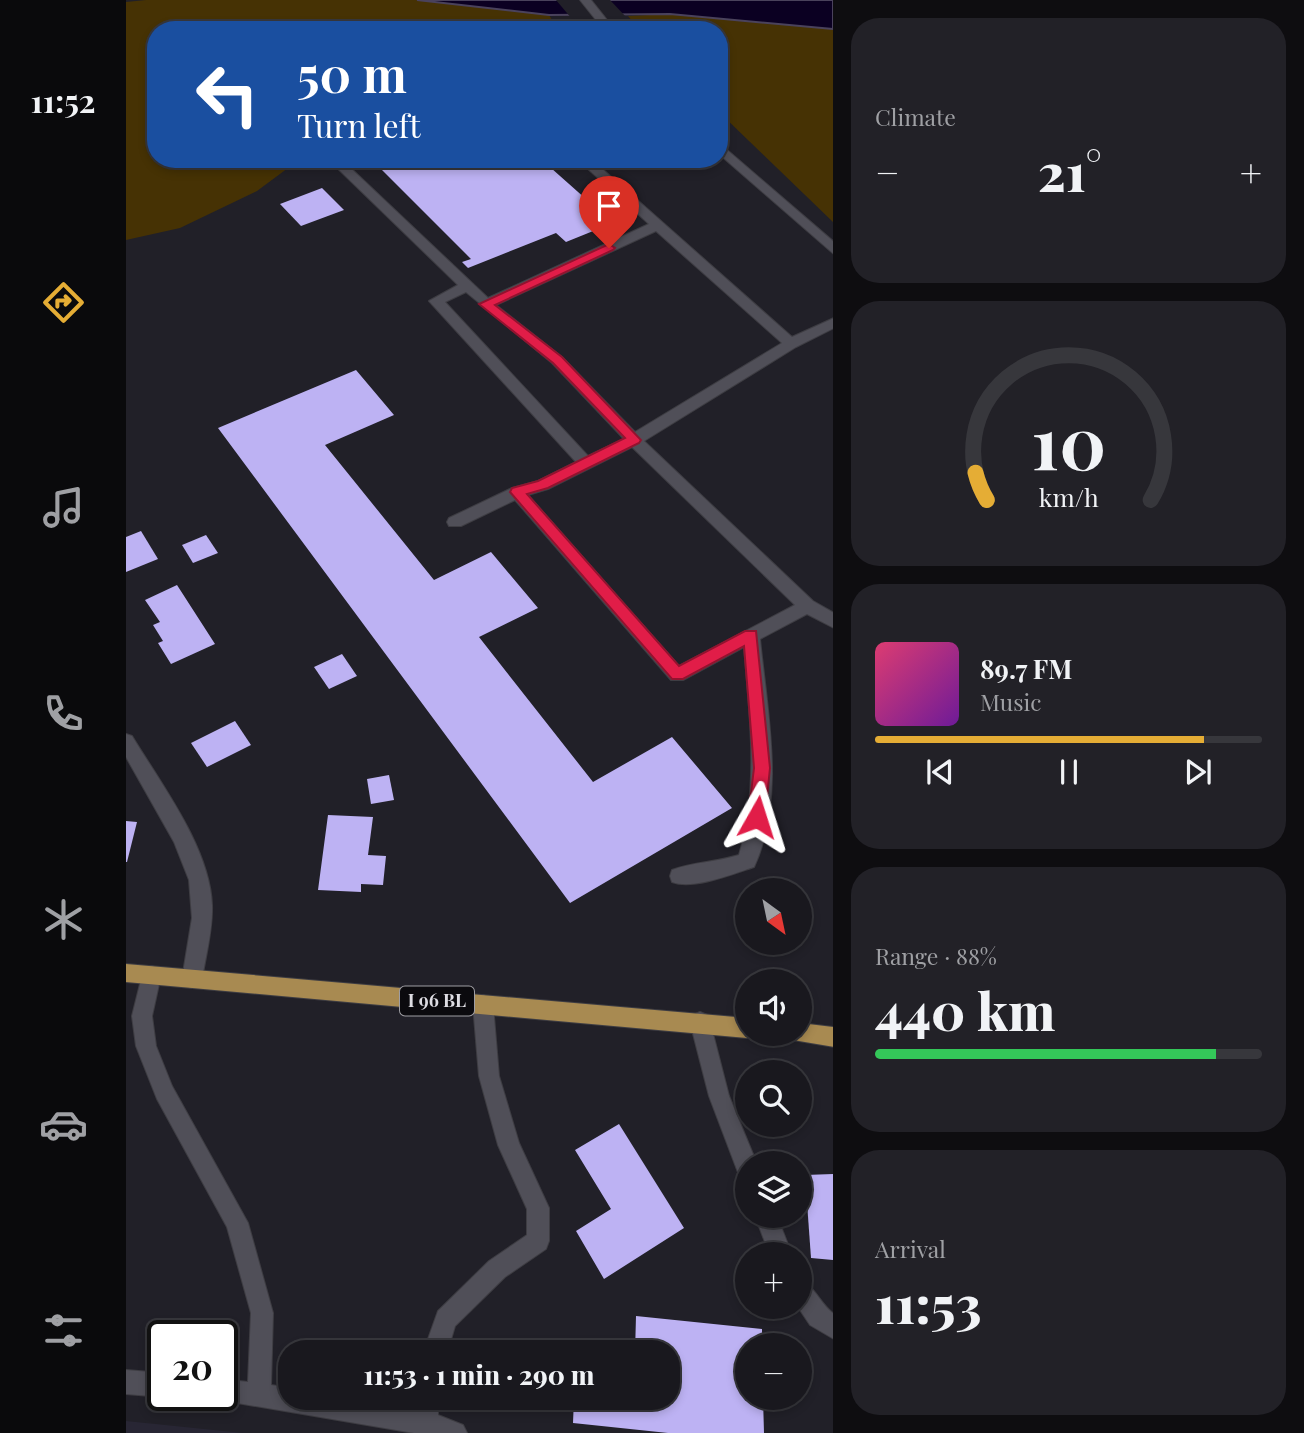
<!DOCTYPE html>
<html lang="en">
<head>
<meta charset="utf-8">
<style>
  body { margin:0; font-family:"Playfair Display",serif; background:#222127; color:#f1f3f6; height:100vh; display:flex; flex-direction:column; font-size:26px; white-space:nowrap }
  * { box-sizing:border-box; margin:0 }
  p { font-size:23px; color:#9fa0a4 }
  .icon { flex:none; width:38px; height:38px; fill:none; stroke:currentColor; stroke-width:2; stroke-linecap:round; stroke-linejoin:round }
  .map { position:relative; flex:1; overflow:hidden }
  .sheet { display:flex; flex-direction:column; gap:18px; padding:18px; background:#0e0d10; width:471px }
  .sheet>* { flex:none }
  .top-card { position:absolute; left:21px; top:21px; width:581px; height:147px; border-radius:28px; box-shadow:0 4px 10px #0003,0 0 0 2px #37373c; background:#1a4fa0; color:#fff; overflow:hidden }
  .needle { width:46px; rotate:147deg }
  .buttons { position:absolute; left:609px; top:878px; display:grid; gap:14px }
  .buttons a { display:grid; place-items:center; width:77px; height:77px; border-radius:50%; background:#19181e; box-shadow:0 4px 10px #0003,0 0 0 2px #37373c; font-size:35px }
  .speed { position:absolute; left:21px; top:1320px; display:flex; gap:14px; font-size:35px; font-weight:700; text-align:center }
  .speed>* { display:grid; place-content:center; width:91px; height:91px; border-radius:50%; background:#19181e; box-shadow:0 4px 10px #0003,0 0 0 2px #37373c; line-height:1 }
  .speed .limit { border:4px solid #111; border-radius:10px; background:#fff; color:#111 }
  .pin { position:absolute; display:grid; place-items:center; width:60px; height:60px; color:#fff; margin:-72px -30px; border-radius:50% 50% 50% 0; rotate:-45deg; box-shadow:0 0 7px #0007 }
  .pin .icon { rotate:45deg }
  .me { position:absolute; width:77px; margin:-38px; rotate:6deg; stroke-linejoin:round; filter:drop-shadow(0 0 5px #0008) }
  .turn { display:flex; align-items:center; gap:24px; height:147px; padding:0 35px; font-size:32px }
  .turn .icon { width:91px; height:91px; stroke-width:2.5 }
  .turn b { display:block; font-size:49px; line-height:60px }
  .big { font-size:52px; font-weight:800; line-height:1.1 }
  .sheet .card { flex:1; display:flex; flex-direction:column; justify-content:center; gap:10px; min-width:0; padding:0 24px; border-radius:28px; background:#222127 }
  .sheet .dial { align-items:center; gap:0 }
  .dial svg { height:182px; overflow:visible; fill:none; stroke:#37373c; stroke-width:7; stroke-linecap:round; text-anchor:middle }
  .dial text { fill:#f1f3f6; stroke:none }
  .song { display:flex; align-items:center; gap:21px }
  .cover { width:84px; height:84px; border-radius:10px; background:linear-gradient(135deg,hsl(340 70% 55%),hsl(280 70% 35%)) }
  .played { height:7px; border-radius:4px; background:linear-gradient(90deg,#e5ad35 85%,#37373c 85%) }
  .keys { display:flex; justify-content:space-around; direction:ltr }
  .heat { display:flex; justify-content:space-between; align-items:center; font-size:38px; direction:ltr }
  .charge { height:10px; border-radius:5px; background:linear-gradient(90deg,#34c759 88%,#37373c 0) }
  .trip { position:absolute; left:152px; top:1340px; width:402px; height:70px; border-radius:28px; background:#19181e; box-shadow:0 4px 10px #0003,0 0 0 2px #37373c; font-weight:800; line-height:70px; text-align:center }
  main { display:flex; flex:1; min-height:0 }
  .tab-bar { display:flex; flex-direction:column; width:126px; justify-content:space-around; align-items:center; background:#0a0a0c; color:#9fa0a4 }
  .tab-bar .icon { width:49px; height:49px }
  .tab-bar .on { color:#e5ad35 }
  .tab-bar b { font-size:32px; color:#f1f3f6 }
  .map>svg:first-child { display:block }
  .built { fill:#282634 }
  .green { fill:#463204 }
  .water { fill:#0b0022; stroke:#4a425c; stroke-width:2 }
  .pier { fill:#212028 }
  .building { fill:#bdb2f3 }
  .lines { fill:none; stroke-linecap:round; stroke-linejoin:round }
  .minor-casing { stroke:#3e3d43; stroke-width:2 }
  .major-casing { stroke:#3e3d43; stroke-width:2 }
  .minor { fill:#504f58; fill-rule:evenodd }
  .major { fill:#a88a51; fill-rule:evenodd }
  .route { fill:#e11d48; stroke:#92132f; stroke-width:2 }
  .labels { text-anchor:middle; stroke-width:7; stroke-linejoin:round; paint-order:stroke }
  .shield { fill:#0b0a0e; stroke:#9f9ea3; stroke-width:2 }
  .shield-label { font-size:18px; font-weight:bold; fill:#dedde3 }
</style>
</head>
<body>
<main>
<nav class="tab-bar">
<b>11:52</b>
<svg class="icon on" aria-label="directions" viewBox="0 0 24 24"><path d="M12 3l9 9-9 9-9-9zM9 14v-3h6M13 9l2 2-2 2"/></svg>
<svg class="icon" aria-label="music" viewBox="0 0 24 24"><path d="M9 18V5l10-2v13"/><circle cx="6" cy="18" r="3"/><circle cx="16" cy="16" r="3"/></svg>
<svg class="icon" aria-label="phone" viewBox="0 0 24 24"><path d="M5 4h4l2 5-3 2q2 4 5 5l2-3 5 2v4C11 20 4 13 5 4z"/></svg>
<svg class="icon" aria-label="climate" viewBox="0 0 24 24"><path d="M12 3v18M4 7l16 10M4 17L20 7"/></svg>
<svg class="icon" aria-label="car" viewBox="0 0 24 24"><path d="M5 17H2v-5l4-1 3-4h7l3 4 3 1v5h-3M9 17h6M6 11h13"/><circle cx="7" cy="17" r="2"/><circle cx="17" cy="17" r="2"/></svg>
<svg class="icon" aria-label="filters" viewBox="0 0 24 24"><path d="M4 7h16M4 17h16"/><circle cx="9" cy="7" r="2"/><circle cx="15" cy="17" r="2"/></svg>
</nav>
<div class="map">
<svg width="708" height="1433" viewBox="0 0 708 1433">
  <rect width="100%" height="100%" fill="#212028"/>
  <polygon class="built" points="0,1421 117,1433 0,1433"/>
  <g class="green">
    <polygon points="20,0 291,0 423,15 432,30 30,30 30,159 162,159 162,168 131,191 54,228 0,240 0,2"/>
    <polygon points="544,14 707,29 707,222 593,112 593,30 514,30 502,16"/>
  </g>
  <polygon class="water" points="291,0 707,0 707,29 544,14 423,15"/>
  <polygon class="pier" points="430,0 484,0 501,18 446,19"/>
  <g class="building">
    <polygon points="245,159 422,159 430,166 425,168 487,223 440,242 430,233 342,268 336,262 345,259"/>
    <polygon points="196,188 218,210 175,226 154,204"/>
    <polygon points="230,370 268,415 199,445 308,580 365,552 412,608 353,637 467,782 546,737 606,808 444,903 92,428"/>
    <polygon points="15,531 32,559 0,572 0,537"/>
    <polygon points="80,535 92,553 67,563 56,545"/>
    <polygon points="51,585 89,644 45,664 32,643 37,641 27,625 34,622 19,600"/>
    <polygon points="216,654 231,676 203,689 188,667"/>
    <polygon points="109,721 125,745 81,767 65,743"/>
    <polygon points="263,775 268,800 245,804 241,779"/>
    <polygon points="202,815 247,817 242,855 260,856 257,885 235,884 235,892 192,890"/>
    <polygon points="0,821 11,822 1,862 0,862"/>
    <polygon points="493,1124 558,1228 478,1279 450,1231 485,1209 449,1150"/>
    <polygon points="708,1174 708,1260 685,1258 679,1175"/>
    <polygon points="510,1316 636,1329 636,1346 621,1346 621,1398 637,1398 638,1433 542,1433 447,1423 448,1398 542,1398 542,1353 509,1353"/>
  </g>
  <g class="lines">
    <g class="minor-casing">
      <g id="minor">
        <polygon points="454,0 465,0 489,30 478,30"/>
        <polygon points="593,143 708,242 708,254 593,154"/>
        <path d="M202 159H215L362 298 523 224 451 159H465L666 337 708 318V328L670 347 518 441 687 601 708 613V628L681 614 634 639C641 711 660 798 628 867 607 874 567 890 546 882L544 876 546 870C567 862 591 862 613 855 633 786 624 718 618 647L557 680H545L389 500 335 526H323L321 522 323 518 386 488 412 481 450 462 303 301 332 285ZM530 231 656 343 509 432 436 357 370 305ZM340 292 426 363 498 439 462 456 319 302ZM506 447 669 605 553 666 402 495 422 489Z"/>
        <path d="M0 734 6 736C35 784 84 848 86 905 87 929 80 954 76 979L73 986 66 988 59 986 56 979 66 918 63 880 48 842 0 757Z"/>
        <polygon points="25,966 32,968 35,975 26,1016 30,1046 46,1086 122,1223 147,1313 145,1385 164,1388 164,1398 223,1398 288,1409 288,1398 312,1398 312,1415 337,1425 341,1433 288,1433 88,1399 86,1395 96,1395 96,1379 122,1382 125,1313 101,1227 31,1099 10,1046 6,1016 18,968"/>
        <polygon points="357,995 364,998 367,1005 373,1076 393,1143 423,1208 423,1241 420,1249 379,1277 329,1326 321,1353 297,1353 312,1311 363,1261 401,1235 401,1209 372,1145 353,1076 347,1005 350,998"/>
        <polygon points="574,1012 581,1015 584,1022 603,1096 631,1164 621,1164 621,1178 613,1175 583,1096 564,1022 567,1015"/>
        <polygon points="629,1216 651,1216 666,1255 644,1255"/>
        <path d="M674 1280C689 1286 694 1304 708 1314V1339L684 1325 672 1307H674Z"/>
        <polygon points="0,1370 37,1373 37,1395 42,1395 37,1397 0,1394"/>
      </g>
    </g>
    <g class="major-casing">
      <g id="major">
        <polygon points="0,964 621,1018 621,1034 628,1034 621,1038 0,982"/>
        <polygon points="674,1023 708,1027 708,1047 667,1040 664,1034 674,1034"/>
      </g>
    </g>
    <use href="#minor" class="minor"/>
    <use href="#major" class="major"/>
  </g>
  <polygon class="route" points="483,244 489,248 487,250 369,305 436,357 515,440 513,443 422,488 401,494 553,666 619,631 630,631 644,768 639,817 637,822 631,824 625,822 622,817 628,768 618,646 557,679 546,679 384,492 386,488 412,481 499,438 427,363 353,304"/>
  <g class="labels">
    <rect class="shield" x="274" y="986.5" width="74" height="29" rx="5"/>
    <g class="shield-label">
      <text x="311" y="1007">I 96 BL</text>
    </g>
  </g>
</svg>
<div class="buttons">
<a><svg class="needle" viewBox="-14 -14 28 28"><path d="M0-13l5 13h-10z" fill="#e53935"/><path d="M0 13l5-13h-10z" fill="#9fa0a4"/></svg></a>
<a><svg class="icon" aria-label="sound" viewBox="0 0 24 24"><path d="M4 9h4l5-4v14l-5-4H4zM17 9q2 3 0 6"/></svg></a>
<a><svg class="icon" aria-label="search" viewBox="0 0 24 24"><circle cx="10" cy="10" r="6"/><path d="M15 15l6 6"/></svg></a>
<a><svg class="icon" aria-label="layers" viewBox="0 0 24 24"><path d="M12 4l9 5-9 5-9-5zM3 14l9 5 9-5"/></svg></a>
<a>+</a>
<a>−</a>
</div>
<div class="speed"><div class="limit">20</div></div>
<div class="pin" style="left:483px;top:248px;background:#d93025"><svg class="icon" aria-label="arrive" viewBox="0 0 24 24"><path d="M6 21V4h12l-3 4 3 4H6"/></svg></div>
<svg class="me" style="left:631px;top:817px" viewBox="-20 -20 40 40"><path d="M0-17L14 15 0 8-14 15z" fill="#e11d48" stroke="#fff" stroke-width="4"/></svg>
<div class="trip">11:53 · 1 min · 290 m</div>
<div class="top-card">
<div class="turn"><svg class="icon" aria-label="left" viewBox="0 0 24 24"><path d="M17 20v-9H6M10 6l-5 5 5 5"/></svg><div><b>50 m</b>Turn left</div></div>
</div>
</div>
<section class="sheet">
<div class="card"><p>Climate</p>
<div class="heat"><a>−</a><b class="big">21°</b><a>+</a></div>
</div>
<div class="card dial"><svg viewBox="0 0 100 80">
<path d="M14 69A42 42 0 1 1 86 69"/>
<path d="M14 69A42 42 0 0 1 9 57" stroke="#e5ad35"/>
<text x="50" y="56" font-size="32" font-weight="700">10</text>
<text x="50" y="72" font-size="11">km/h</text>
</svg></div>
<div class="card">
<div class="song"><i class="cover"></i><div><b>89.7 FM</b><p>Music</p></div></div>
<div class="played"></div>
<div class="keys"><svg class="icon" aria-label="previous" viewBox="0 0 24 24"><path d="M18 5L8 12l10 7zM5 5v14"/></svg><svg class="icon" aria-label="pause" viewBox="0 0 24 24"><path d="M8 5v14M16 5v14"/></svg><svg class="icon" aria-label="next" viewBox="0 0 24 24"><path d="M6 5l10 7-10 7zM19 5v14"/></svg></div>
</div>
<div class="card"><p>Range · 88%</p><b class="big">440 km</b><div class="charge"></div></div>
<div class="card"><p>Arrival</p><b class="big">11:53</b></div>
</section>
</main>
</body>
</html>
